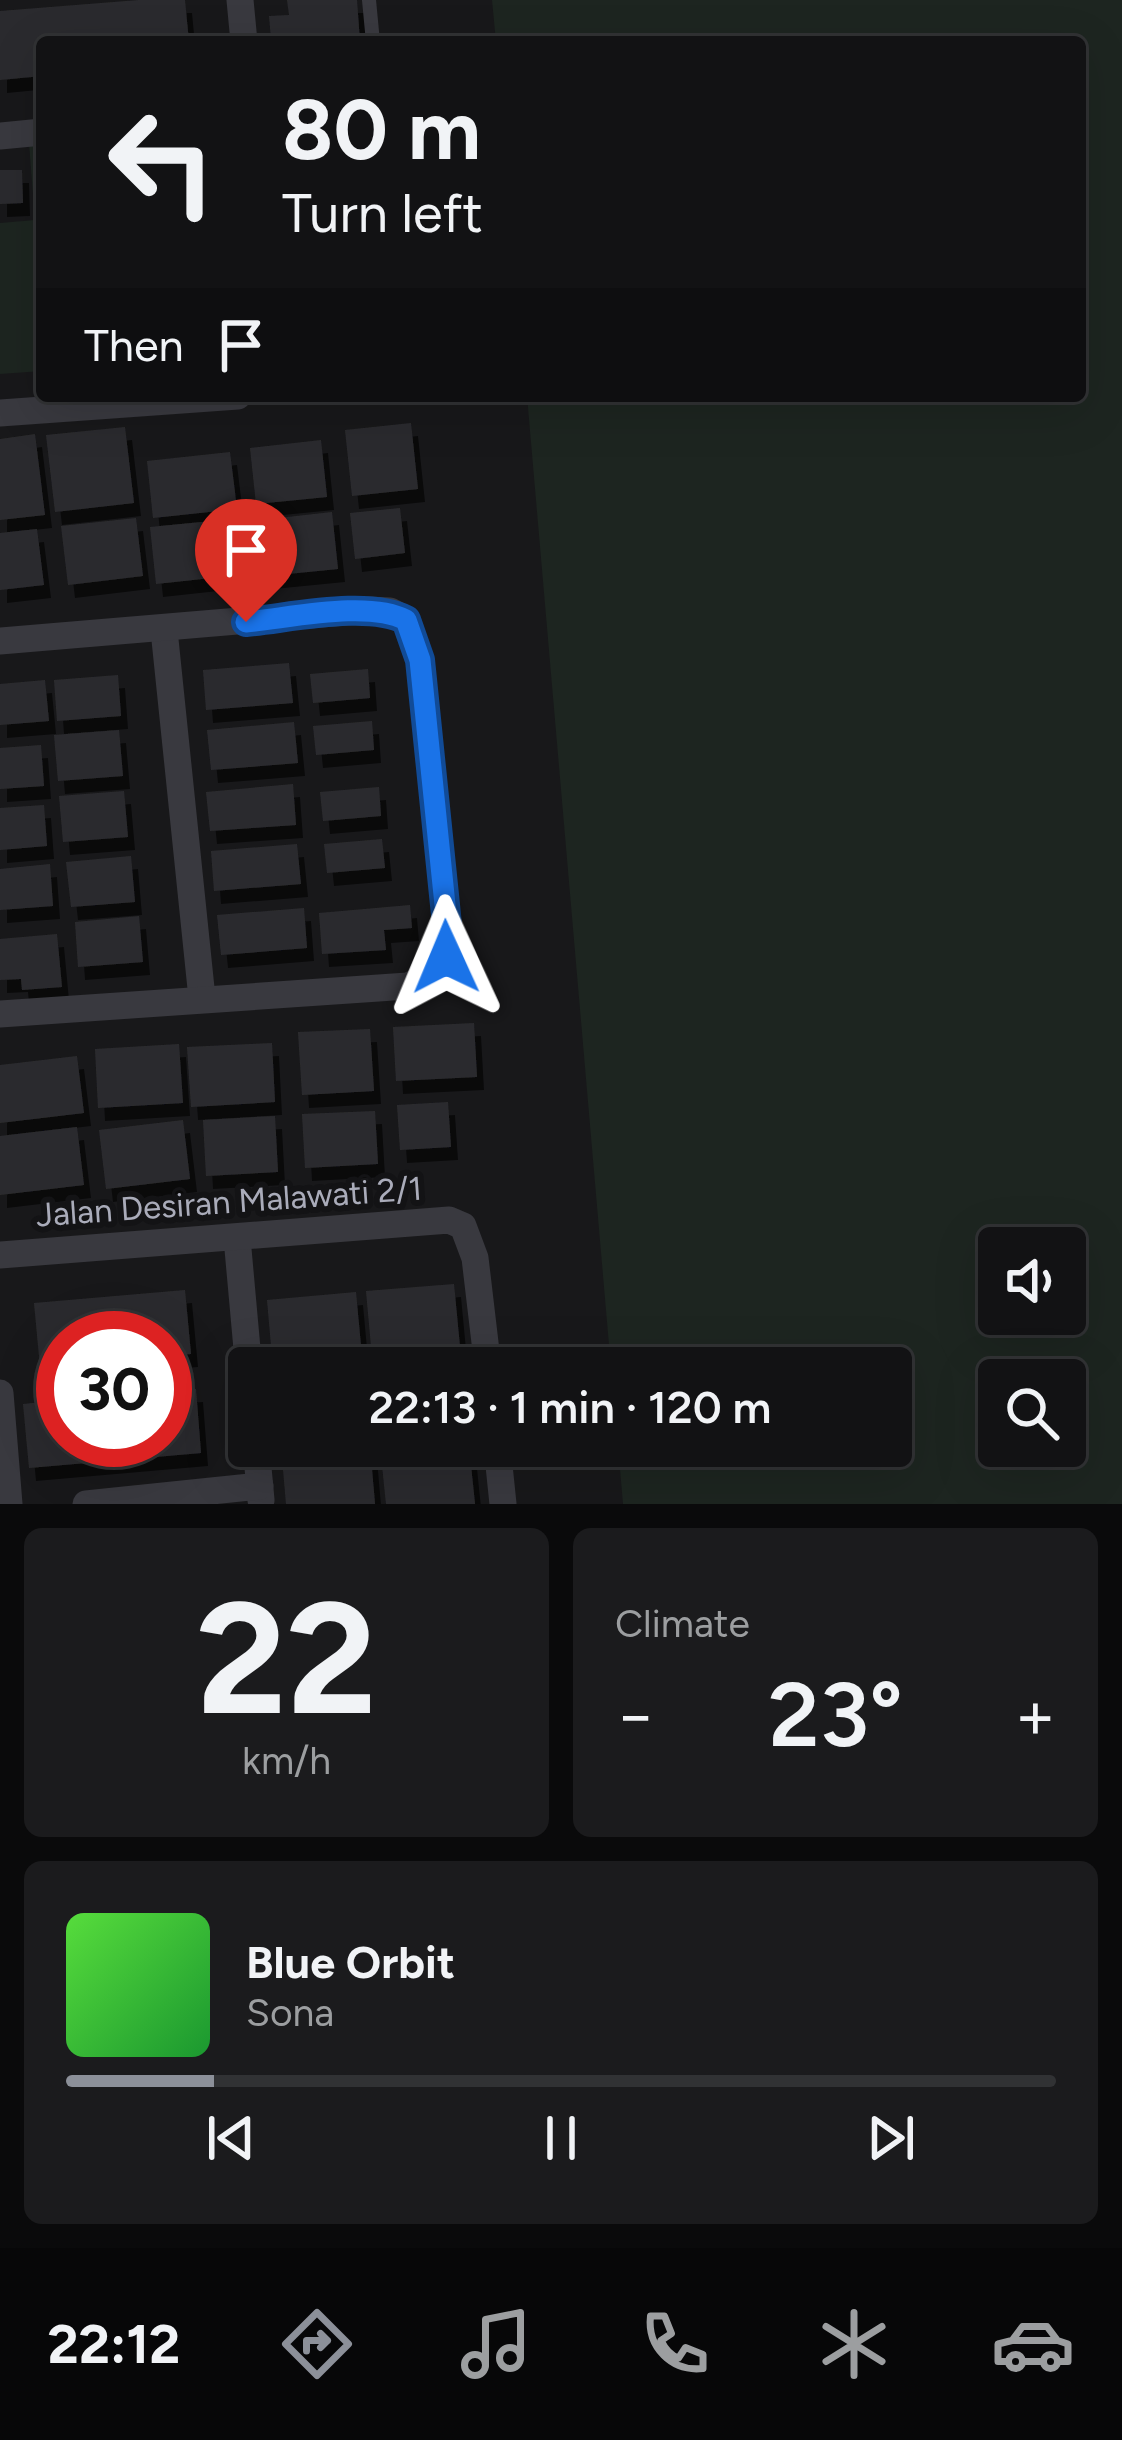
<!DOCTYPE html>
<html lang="en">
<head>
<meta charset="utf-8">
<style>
  body { margin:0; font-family:Figtree,sans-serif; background:#1b1b1d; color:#f1f3f6; height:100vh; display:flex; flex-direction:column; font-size:45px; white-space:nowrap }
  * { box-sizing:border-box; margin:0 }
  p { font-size:39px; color:#9c9ea0 }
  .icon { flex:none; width:66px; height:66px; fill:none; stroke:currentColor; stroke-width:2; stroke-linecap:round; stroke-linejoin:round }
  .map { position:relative; height:1504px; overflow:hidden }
  .panel { display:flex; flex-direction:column; gap:24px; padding:24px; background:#0a0a0b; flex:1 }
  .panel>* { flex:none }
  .top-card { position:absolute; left:36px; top:36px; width:1050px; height:366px; border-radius:12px; box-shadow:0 12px 48px #0002,0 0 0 3px #313234; background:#121214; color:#f1f3f6; overflow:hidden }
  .controls { position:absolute; left:978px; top:1227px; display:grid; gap:24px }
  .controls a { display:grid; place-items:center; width:108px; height:108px; border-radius:12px; background:#121214; box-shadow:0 12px 48px #0002,0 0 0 3px #313234; font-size:60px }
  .speed { position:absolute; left:36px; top:1311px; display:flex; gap:24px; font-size:60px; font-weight:700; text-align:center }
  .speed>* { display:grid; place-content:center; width:156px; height:156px; border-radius:50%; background:#121214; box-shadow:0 12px 48px #0002,0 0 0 3px #313234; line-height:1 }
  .speed .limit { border:18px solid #d22; background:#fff; color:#111 }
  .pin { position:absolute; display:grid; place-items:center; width:102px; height:102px; color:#fff; margin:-123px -51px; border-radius:50% 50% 50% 0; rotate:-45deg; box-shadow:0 0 12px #0007 }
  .pin .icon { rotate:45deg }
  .me { position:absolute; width:132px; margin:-66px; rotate:359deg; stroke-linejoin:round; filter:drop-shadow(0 0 9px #0008) }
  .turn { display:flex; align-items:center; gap:42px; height:252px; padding:0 48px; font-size:54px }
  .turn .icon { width:156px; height:156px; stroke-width:2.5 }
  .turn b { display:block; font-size:84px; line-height:102px }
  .then { display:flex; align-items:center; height:114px; padding:0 48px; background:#0003; gap:24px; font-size:45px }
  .big { font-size:90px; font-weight:600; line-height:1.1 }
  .panel .card { flex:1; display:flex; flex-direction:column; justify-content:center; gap:18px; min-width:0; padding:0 42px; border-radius:18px; background:#1b1b1d }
  .panel .dial { align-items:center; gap:0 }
  .dial b { font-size:156px; line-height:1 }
  .song { display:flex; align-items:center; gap:36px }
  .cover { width:144px; height:144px; border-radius:18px; background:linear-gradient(135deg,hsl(110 70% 55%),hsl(130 70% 35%)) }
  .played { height:12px; border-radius:6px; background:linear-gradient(90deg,#8c9099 15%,#313234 15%) }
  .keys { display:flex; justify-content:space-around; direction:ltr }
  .heat { display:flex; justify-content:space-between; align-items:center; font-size:66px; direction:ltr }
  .panel .tiles { flex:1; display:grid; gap:24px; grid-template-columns:1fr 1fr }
  .card:last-child { grid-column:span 2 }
  .trip { position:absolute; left:228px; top:1347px; width:684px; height:120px; border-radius:12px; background:#121214; box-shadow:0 12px 48px #0002,0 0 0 3px #313234; font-weight:600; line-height:120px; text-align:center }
  .tab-bar { display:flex; height:192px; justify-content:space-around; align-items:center; background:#070708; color:#9c9ea0 }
  .tab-bar .icon { width:84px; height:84px }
  .tab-bar .on { color:#8c9099 }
  .tab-bar b { font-size:54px; color:#f1f3f6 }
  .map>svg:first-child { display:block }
  .green { fill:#1d2520; fill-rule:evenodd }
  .building { fill:#2b2b2e; filter:url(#shadow) }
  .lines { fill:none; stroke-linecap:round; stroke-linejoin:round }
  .service { stroke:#39393f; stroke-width:14 }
  .minor { stroke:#39393f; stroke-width:27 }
  .route-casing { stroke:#114b97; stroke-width:30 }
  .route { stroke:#1a73e8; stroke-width:21 }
  .labels { text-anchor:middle; stroke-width:12; stroke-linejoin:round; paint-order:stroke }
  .street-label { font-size:33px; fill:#aaacba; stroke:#131315 }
</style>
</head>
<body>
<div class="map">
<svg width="1122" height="1504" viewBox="0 0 1122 1504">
  <defs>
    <filter id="shadow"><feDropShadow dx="7" dy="13" stdDeviation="0" flood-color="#0009"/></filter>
  </defs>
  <rect width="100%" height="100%" fill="#18181a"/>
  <g class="green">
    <path d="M492 0H1122V1504H623L618 1446H891V1368H611L527 396H1080V42H496ZM999 1248H1065V1314H999ZM999 1380H1065V1446H999Z"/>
    <polygon points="29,143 42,143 42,371 0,374 0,223 35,220"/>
  </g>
  <g class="building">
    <polygon points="139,0 185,0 189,42 42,42 42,76 0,80 0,11"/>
    <polygon points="287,0 357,0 360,42 271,39 269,16 289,15"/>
    <polygon points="0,170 22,170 23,203 0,204"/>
    <polygon points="411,423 418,489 352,496 345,430"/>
    <polygon points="125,427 134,503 55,512 46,435"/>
    <polygon points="35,434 45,515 0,520 0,439"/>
    <polygon points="321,440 327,497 256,504 250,448"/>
    <polygon points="230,452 237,509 153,518 147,461"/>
    <polygon points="400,508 405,553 355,559 350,513"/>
    <polygon points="332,512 338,569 267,576 261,520"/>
    <polygon points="136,518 143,576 68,585 61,526"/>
    <polygon points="233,519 239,575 156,584 150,527"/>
    <polygon points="37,529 44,585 0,590 0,533"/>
    <polygon points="289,663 293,703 206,710 203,670"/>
    <polygon points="368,669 370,698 313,703 310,674"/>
    <polygon points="118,675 121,716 57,721 54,680"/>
    <polygon points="45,680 49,721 0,725 0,684"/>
    <polygon points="372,721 374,750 316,755 313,726"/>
    <polygon points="294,722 298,763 211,770 207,730"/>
    <polygon points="119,730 123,776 58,781 54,735"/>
    <polygon points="41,745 44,786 0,789 0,748"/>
    <polygon points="293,784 296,825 210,831 206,792"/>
    <polygon points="379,787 381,816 323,821 320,792"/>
    <polygon points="124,791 128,837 63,842 59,796"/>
    <polygon points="44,805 47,846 0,850 0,808"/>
    <polygon points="382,839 385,868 327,873 324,844"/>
    <polygon points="297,844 301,884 214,891 211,851"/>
    <polygon points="131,856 135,902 71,907 66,862"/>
    <polygon points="50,864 53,906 0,910 0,869"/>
    <polygon points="410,905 412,928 384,930 386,950 322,954 319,913"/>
    <polygon points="304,908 307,948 221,955 217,915"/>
    <polygon points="139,916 143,962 78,967 75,922"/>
    <polygon points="57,934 62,987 22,990 21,979 0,980 0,939"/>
    <polygon points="474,1023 477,1077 396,1081 393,1027"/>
    <polygon points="370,1029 374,1091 302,1095 298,1032"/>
    <polygon points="272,1043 275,1102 191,1107 187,1047"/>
    <polygon points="179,1044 183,1103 98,1108 95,1049"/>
    <polygon points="77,1056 84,1113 0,1123 0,1065"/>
    <polygon points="448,1102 451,1147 400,1150 397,1105"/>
    <polygon points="375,1111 378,1164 305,1168 302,1114"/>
    <polygon points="275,1116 278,1172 206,1176 203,1120"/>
    <polygon points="183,1120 190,1179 106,1189 99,1130"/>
    <polygon points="77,1127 84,1185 0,1195 0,1136"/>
    <polygon points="454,1284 462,1368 373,1368 366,1291"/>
    <polygon points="185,1290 191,1354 165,1356 165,1338 63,1338 63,1365 40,1367 34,1303"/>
    <polygon points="356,1292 363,1368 273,1368 267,1300"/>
    <polygon points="196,1389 201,1453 29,1468 23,1404 63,1400 63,1440 165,1440 165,1391"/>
    <polygon points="281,1446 370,1446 375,1504 286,1504"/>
    <polygon points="380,1446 469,1446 475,1504 386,1504"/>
  </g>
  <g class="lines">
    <polyline class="service" points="369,0 373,42"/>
    <g class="minor">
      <polyline points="240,0 244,42"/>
      <polyline points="0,136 42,132"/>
      <polyline points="0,413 238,396"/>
      <polyline points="164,630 202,998"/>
      <polyline points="0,641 369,610 390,611 405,619 420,660 449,944 438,972 408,986 0,1014"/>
      <polyline points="237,1238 249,1371"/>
      <polyline points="0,1255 449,1220 463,1226 475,1258 488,1368"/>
      <polyline points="0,1393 9,1504"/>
      <polyline points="256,1446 261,1500"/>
      <polyline points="497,1446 503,1504"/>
      <polyline points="86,1504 260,1486"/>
    </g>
  </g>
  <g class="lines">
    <g class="route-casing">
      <path id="route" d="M246 622C290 618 368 600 406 620L420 660 449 944 446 957"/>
    </g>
    <use href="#route" class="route"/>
  </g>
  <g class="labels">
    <g class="street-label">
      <text transform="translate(229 1201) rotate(-4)" y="12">Jalan Desiran Malawati 2/1</text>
    </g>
  </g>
</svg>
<div class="controls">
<a><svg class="icon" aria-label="sound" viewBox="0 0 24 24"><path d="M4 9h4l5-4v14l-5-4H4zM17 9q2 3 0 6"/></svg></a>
<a><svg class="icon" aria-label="search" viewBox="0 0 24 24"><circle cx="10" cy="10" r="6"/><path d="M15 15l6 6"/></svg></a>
</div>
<div class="speed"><div class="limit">30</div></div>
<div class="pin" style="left:246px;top:622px;background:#d93025"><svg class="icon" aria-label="arrive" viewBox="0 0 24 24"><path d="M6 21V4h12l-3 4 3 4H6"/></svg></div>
<svg class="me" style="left:446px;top:957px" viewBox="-20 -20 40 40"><path d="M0-17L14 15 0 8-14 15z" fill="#1a73e8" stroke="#fff" stroke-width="4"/></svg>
<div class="trip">22:13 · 1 min · 120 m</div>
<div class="top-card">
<div class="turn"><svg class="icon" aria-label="left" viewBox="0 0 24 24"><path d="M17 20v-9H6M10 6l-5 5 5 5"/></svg><div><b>80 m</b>Turn left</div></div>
<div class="then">Then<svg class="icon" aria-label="arrive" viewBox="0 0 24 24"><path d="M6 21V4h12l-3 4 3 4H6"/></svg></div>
</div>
</div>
<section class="panel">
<div class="tiles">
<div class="card dial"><b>22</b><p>km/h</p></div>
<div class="card"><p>Climate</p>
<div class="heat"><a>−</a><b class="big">23°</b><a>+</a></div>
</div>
<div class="card">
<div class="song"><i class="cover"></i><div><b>Blue Orbit</b><p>Sona</p></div></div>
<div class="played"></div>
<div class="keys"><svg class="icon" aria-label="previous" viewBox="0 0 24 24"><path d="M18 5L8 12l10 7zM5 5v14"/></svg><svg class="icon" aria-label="pause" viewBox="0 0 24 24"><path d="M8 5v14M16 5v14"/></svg><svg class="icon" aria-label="next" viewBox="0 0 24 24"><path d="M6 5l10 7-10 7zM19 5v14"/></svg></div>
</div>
</div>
</section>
<nav class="tab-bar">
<b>22:12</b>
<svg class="icon on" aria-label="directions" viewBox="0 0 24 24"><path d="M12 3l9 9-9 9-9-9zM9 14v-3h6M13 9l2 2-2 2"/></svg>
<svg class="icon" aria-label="music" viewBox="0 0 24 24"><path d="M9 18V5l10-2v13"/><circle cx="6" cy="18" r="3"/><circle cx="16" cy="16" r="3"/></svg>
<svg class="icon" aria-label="phone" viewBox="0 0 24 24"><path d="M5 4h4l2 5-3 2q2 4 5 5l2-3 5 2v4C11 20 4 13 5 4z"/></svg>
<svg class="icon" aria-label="climate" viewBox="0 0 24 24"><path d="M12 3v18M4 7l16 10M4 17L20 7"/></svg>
<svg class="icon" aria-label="car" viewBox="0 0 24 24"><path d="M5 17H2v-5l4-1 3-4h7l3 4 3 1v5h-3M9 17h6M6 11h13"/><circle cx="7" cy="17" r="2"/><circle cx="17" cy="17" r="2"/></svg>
</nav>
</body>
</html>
